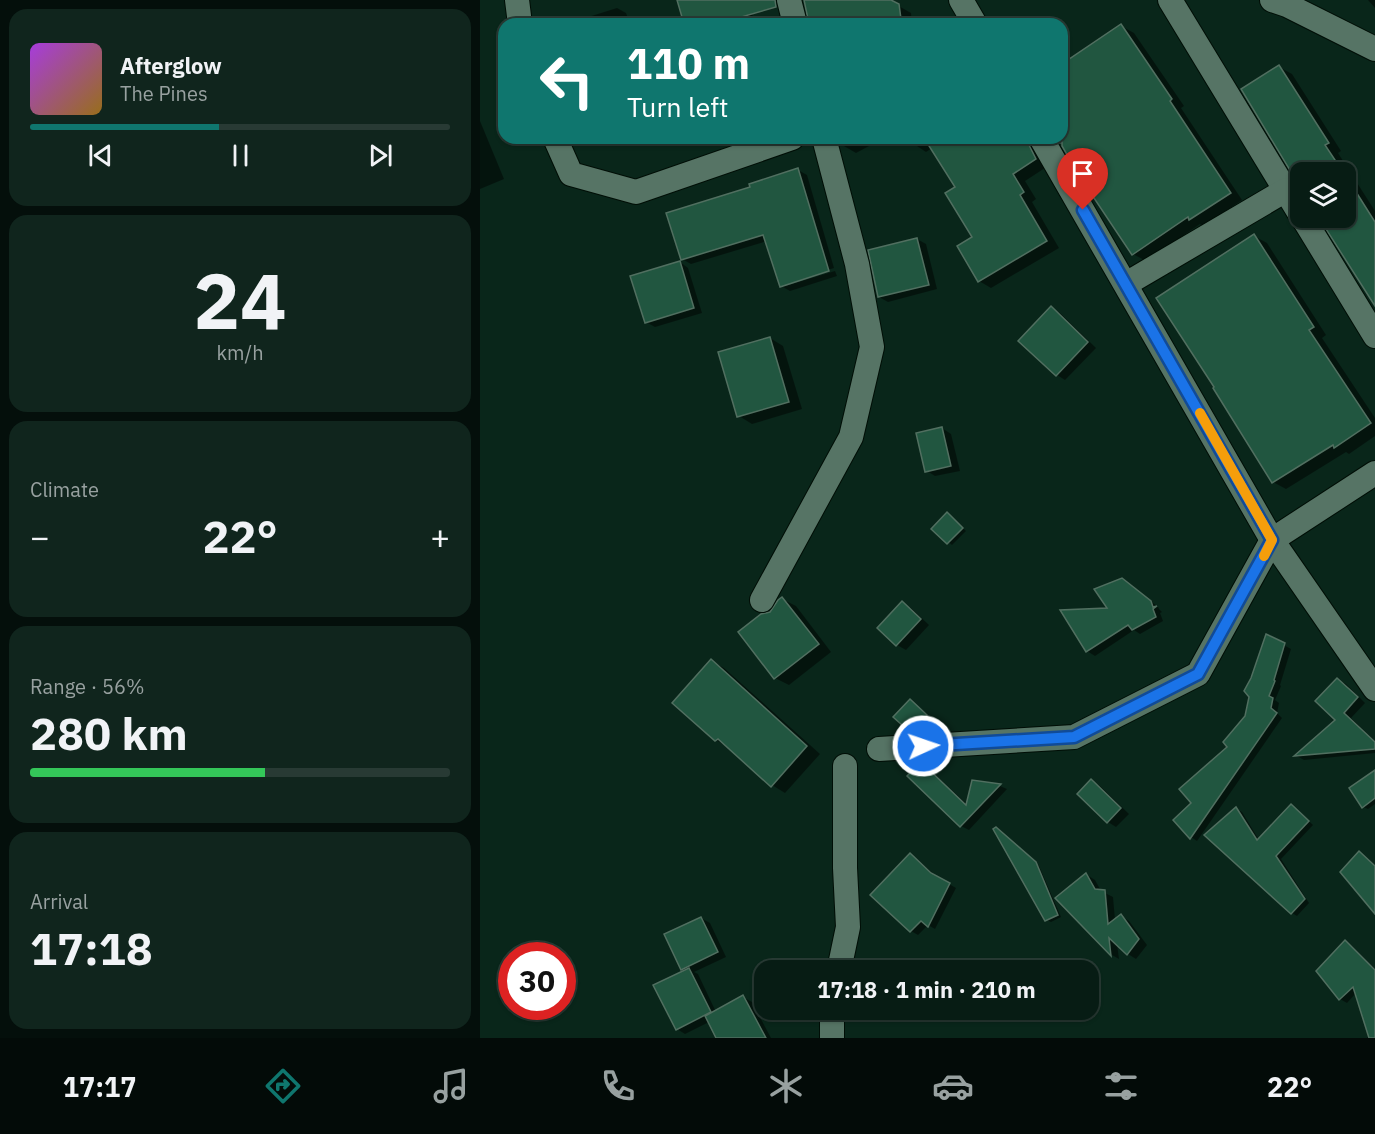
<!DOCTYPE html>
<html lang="en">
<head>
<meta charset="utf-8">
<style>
  body { margin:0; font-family:"IBM Plex Sans",sans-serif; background:#10251d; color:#f1f3f6; height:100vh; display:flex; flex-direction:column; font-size:22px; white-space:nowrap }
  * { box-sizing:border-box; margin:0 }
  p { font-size:20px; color:#98a1a0 }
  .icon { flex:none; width:33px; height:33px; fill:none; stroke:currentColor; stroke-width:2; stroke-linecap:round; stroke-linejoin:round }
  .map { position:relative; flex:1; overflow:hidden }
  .details { display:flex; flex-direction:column; gap:9px; padding:9px; background:#040f0b; width:480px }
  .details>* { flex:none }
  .hud { position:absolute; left:18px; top:18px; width:570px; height:126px; border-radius:18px; box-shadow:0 2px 4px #0004,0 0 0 2px #283a34; background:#0f766e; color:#fff; overflow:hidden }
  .controls { position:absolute; left:810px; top:162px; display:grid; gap:12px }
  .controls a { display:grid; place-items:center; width:66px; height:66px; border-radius:12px; background:#071c14; box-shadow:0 2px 4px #0004,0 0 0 2px #283a34; font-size:30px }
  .speed { position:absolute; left:18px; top:942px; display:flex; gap:12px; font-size:30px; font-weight:700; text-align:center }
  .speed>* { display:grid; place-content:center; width:78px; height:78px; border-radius:50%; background:#071c14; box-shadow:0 2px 4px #0004,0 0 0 2px #283a34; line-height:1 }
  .speed .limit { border:9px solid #d22; background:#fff; color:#111 }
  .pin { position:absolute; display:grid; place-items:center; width:51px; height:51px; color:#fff; margin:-62px -26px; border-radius:50% 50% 50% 0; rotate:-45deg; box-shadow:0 0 6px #0007 }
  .pin .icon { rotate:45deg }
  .me { position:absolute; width:66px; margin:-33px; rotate:87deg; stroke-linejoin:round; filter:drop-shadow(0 0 4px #0008) }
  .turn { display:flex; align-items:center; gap:21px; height:126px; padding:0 30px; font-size:27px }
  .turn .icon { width:78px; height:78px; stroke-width:2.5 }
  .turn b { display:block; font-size:42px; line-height:51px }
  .big { font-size:45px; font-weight:800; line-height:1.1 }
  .details .tile { flex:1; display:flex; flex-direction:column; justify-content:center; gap:9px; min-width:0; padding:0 21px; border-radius:18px; background:#10251d }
  .details .dial { align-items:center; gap:0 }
  .dial b { font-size:78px; line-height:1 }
  .song { display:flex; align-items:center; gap:18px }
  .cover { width:72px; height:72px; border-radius:9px; background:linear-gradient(135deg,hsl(280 70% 55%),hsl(40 70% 35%)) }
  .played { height:6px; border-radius:3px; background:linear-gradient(90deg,#0f766e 45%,#283a34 45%) }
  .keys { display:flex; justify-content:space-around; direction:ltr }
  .heat { display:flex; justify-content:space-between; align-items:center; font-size:33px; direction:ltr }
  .charge { height:9px; border-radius:4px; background:linear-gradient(90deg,#34c759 56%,#283a34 0) }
  .trip { position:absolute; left:274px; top:960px; width:345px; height:60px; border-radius:18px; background:#071c14; box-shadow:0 2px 4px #0004,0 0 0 2px #283a34; font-weight:800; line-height:60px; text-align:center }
  .tabs { display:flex; height:96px; justify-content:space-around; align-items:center; background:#030b08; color:#98a1a0 }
  .tabs .icon { width:42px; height:42px }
  .tabs .active { color:#0f766e }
  .tabs b { font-size:27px; color:#f1f3f6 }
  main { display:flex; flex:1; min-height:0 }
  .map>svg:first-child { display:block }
  .shadow { fill:#0007 }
  .building { fill:#215640; stroke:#516f60; stroke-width:1.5 }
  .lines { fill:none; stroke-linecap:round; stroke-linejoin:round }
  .minor-casing { stroke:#000e06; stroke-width:26 }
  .minor { stroke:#567465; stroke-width:24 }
  .route-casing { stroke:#114b97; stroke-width:15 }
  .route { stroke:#1a73e8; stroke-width:10 }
  .slow { stroke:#f59e0b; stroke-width:10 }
</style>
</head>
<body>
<main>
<section class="details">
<div class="tile">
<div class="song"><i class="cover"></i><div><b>Afterglow</b><p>The Pines</p></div></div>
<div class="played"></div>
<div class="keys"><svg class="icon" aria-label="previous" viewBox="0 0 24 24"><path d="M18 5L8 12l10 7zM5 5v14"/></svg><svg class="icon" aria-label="pause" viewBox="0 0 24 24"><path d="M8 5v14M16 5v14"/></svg><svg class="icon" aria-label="next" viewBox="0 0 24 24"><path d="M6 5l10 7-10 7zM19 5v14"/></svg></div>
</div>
<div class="tile dial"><b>24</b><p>km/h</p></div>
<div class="tile"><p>Climate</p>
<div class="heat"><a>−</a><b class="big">22°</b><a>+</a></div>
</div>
<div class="tile"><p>Range · 56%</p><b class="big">280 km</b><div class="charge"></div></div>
<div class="tile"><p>Arrival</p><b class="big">17:18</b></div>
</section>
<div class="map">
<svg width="895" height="1038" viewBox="0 0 895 1038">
  <rect width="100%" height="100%" fill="#09261a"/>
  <g class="shadow">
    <polygon points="198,0 268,0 274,20 261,24 205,24"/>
    <polygon points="325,0 408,0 431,13 432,24 330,24"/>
    <polygon points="888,0 895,0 895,8"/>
    <polygon points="137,8 146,13 150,24 86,24"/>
    <polygon points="641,26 654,33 704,106 701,108 762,200 723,226 720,224 666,261 653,254 601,176 579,138 582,138 582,61 586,63"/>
    <polygon points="799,67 812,74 861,151 858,153 895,211 895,305 840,218 866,218 866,172 820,172 820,185 763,90"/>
    <polygon points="0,121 24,179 0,189"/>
    <polygon points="361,138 404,138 376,153 364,146"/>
    <polygon points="430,138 561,138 568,166 545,181 556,199 552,202 579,248 511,288 499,281 494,238 478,188 452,148 446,152 434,144"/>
    <polygon points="318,170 327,175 354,268 305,283 305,286 355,271 357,276 310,291 301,286 287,241 211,264 202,259 272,188"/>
    <polygon points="774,236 787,243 846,335 842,338 895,418 895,436 869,454 866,452 806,489 793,482"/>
    <polygon points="437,239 446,244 457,289 408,302 399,297"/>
    <polygon points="200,262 208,268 222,313 175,327 166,322"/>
    <polygon points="571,308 580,313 616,348 585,380 577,375"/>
    <polygon points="290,338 303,346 322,409 272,424 259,416"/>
    <polygon points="462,428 471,434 480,471 455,476 447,471"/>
    <polygon points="471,517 486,531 472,545 453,529"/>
    <polygon points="642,579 650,584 678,607 679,609 682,612 680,613 683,621 660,634 654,630 615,656 607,651 582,611 629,610"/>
    <polygon points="302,599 316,606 351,652 309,685 295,678 291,613"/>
    <polygon points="423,603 431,608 449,625 426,650 417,645"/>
    <polygon points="787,636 811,649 800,685 801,686 795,700 799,703 797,713 802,718 717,841 711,837 695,820 714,803 749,747 766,717 772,679"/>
    <polygon points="231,661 244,668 340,754 305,793 292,785 249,748 236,740"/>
    <polygon points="858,680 866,684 885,703 871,718 895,741 895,753 824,760 817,756 858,720"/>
    <polygon points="434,703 450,718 435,734 432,732"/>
    <polygon points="441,764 448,768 488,805 493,782 520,786 527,789 489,830 481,826 429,776"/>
    <polygon points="895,772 895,804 888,809 883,807"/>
    <polygon points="611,781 620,786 649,814 636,827 628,822"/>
    <polygon points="756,809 762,812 779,840 816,809 833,825 801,859 829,903 817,916 812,913"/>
    <polygon points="520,831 559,866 581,917 571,922 567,920"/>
    <polygon points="431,855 437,859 457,877 476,888 455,929 448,925 438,935 431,931 393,894"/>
    <polygon points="607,875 615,880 621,891 633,897 635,920 641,916 649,921 667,945 656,959 648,954 637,944 639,959 632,955 578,898"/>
    <polygon points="221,918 230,923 246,957 214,972 218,974 236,1012 263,997 272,1002 291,1038 238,1038 229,1022 205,1034 197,1029 206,971 202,969"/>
    <polygon points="865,942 872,946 895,969 895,1038 887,1038 890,1035 876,993 867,1003 860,999 838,971"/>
  </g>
  <g class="building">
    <polygon points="197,0 295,0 296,7 237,24 204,24"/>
    <polygon points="324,0 411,0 419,4 421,19 400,24 329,24"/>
    <polygon points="641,24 692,99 690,101 751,193 709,220 708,217 652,255 600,177 582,146 582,142 580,143 577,138 582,138 582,64"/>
    <polygon points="799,65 849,143 845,145 863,172 811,172 761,89"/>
    <polygon points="444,138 547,138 549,145 556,159 533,174 544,192 540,195 567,241 498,282 477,246 492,237 465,193 475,187"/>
    <polygon points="318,168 349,271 300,287 283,235 201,260 186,213 270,187 269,184"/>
    <polygon points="866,176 895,222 895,306 839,218 866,218"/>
    <polygon points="774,234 834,327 829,330 891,423 854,448 853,445 792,483 733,388 734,387 676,298"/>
    <polygon points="437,238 449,285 398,297 388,250"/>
    <polygon points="200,261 214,308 165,323 150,276"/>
    <polygon points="571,306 608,342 576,376 538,341"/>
    <polygon points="290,337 309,402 257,417 238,352"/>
    <polygon points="462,427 471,466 445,472 436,433"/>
    <polygon points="467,512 483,528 467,544 451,529"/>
    <polygon points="642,578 671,601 673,607 677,606 673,609 676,617 652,630 648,625 606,652 580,610 627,608 614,589"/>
    <polygon points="302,597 339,644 294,679 258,632 281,614 290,612 298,600"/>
    <polygon points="422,601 441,619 416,646 397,628"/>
    <polygon points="786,634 805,643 794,680 795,681 789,696 793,698 791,708 797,713 710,839 693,820 711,803 699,789 747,747 743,742 765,716 769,697 764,691 771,678"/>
    <polygon points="231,659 327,746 291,787 238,739 235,741 192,703"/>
    <polygon points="857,678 878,697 864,713 895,742 895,749 814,756 855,720 835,701"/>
    <polygon points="430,699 447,715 431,733 413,717"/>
    <polygon points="441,762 486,805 492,780 521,784 480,827 427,776"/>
    <polygon points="895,770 895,798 882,808 869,788"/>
    <polygon points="611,779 641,808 627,823 597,794"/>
    <polygon points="811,804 829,821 796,856 825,899 811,914 724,835 756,807 777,840"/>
    <polygon points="516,827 556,862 578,915 565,921 513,829"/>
    <polygon points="879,851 895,866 895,914 860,872"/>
    <polygon points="430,853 451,873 470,883 448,927 441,921 430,932 390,895"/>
    <polygon points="606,873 615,889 625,890 628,924 641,914 659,939 647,955 629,938 631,956 575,898"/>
    <polygon points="221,917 238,952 201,970 184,934"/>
    <polygon points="865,940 895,970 895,1038 889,1038 873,987 859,1000 836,971"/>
    <polygon points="209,968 231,1012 196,1030 173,985"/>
    <polygon points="263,995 286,1038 236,1038 225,1016"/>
  </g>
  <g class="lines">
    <g class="minor-casing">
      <g id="minor">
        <polyline points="37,0 40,24"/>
        <polyline points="309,0 315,24"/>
        <polyline points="481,0 495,24"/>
        <polyline points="690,0 820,214"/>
        <polyline points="792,0 807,5 895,49"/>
        <polyline points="75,138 91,174 156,192 312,138"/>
        <polyline points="561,138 792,540 895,689"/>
        <polyline points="823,218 895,336"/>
        <polyline points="646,284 806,190"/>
        <polyline points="282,600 371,437 392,347 377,264 344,138"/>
        <polyline points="399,749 594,737 718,674 792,540 895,473"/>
        <polyline points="359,970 368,927 365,868 365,766"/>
        <polyline points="352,1038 352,1010"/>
      </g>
    </g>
    <use href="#minor" class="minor"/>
  </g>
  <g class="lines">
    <g class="route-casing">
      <polyline id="route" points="443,746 594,737 718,674 792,540 603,210"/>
    </g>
    <use href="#route" class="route"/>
    <polyline class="slow" points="720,413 792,540 784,556"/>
  </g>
</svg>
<div class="controls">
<a><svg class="icon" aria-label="layers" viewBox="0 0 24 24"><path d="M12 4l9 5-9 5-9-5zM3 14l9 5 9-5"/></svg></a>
</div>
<div class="speed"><div class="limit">30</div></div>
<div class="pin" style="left:603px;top:210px;background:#d93025"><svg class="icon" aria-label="arrive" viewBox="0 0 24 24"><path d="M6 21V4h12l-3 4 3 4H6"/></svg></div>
<svg class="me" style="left:443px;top:746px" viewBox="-20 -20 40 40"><circle r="17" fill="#1a73e8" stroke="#fff" stroke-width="3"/><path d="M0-11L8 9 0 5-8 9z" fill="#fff"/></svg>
<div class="trip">17:18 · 1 min · 210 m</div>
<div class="hud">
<div class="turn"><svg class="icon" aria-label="left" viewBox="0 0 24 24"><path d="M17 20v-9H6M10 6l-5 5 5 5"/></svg><div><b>110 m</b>Turn left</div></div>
</div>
</div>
</main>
<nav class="tabs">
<b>17:17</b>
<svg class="icon active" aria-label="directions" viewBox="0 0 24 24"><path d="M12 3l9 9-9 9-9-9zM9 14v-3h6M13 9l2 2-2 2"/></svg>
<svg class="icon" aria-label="music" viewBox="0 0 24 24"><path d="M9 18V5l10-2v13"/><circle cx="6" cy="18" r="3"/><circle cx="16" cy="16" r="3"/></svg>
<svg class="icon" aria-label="phone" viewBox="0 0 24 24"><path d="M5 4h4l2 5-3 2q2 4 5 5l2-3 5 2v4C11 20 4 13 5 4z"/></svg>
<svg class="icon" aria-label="climate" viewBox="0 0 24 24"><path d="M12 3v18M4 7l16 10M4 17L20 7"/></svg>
<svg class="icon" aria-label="car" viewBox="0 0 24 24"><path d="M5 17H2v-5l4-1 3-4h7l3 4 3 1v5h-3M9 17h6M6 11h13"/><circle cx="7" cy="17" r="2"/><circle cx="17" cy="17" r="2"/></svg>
<svg class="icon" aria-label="filters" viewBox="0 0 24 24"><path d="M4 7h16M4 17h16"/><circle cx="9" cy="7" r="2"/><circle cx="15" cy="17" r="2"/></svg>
<b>22°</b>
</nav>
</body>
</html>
